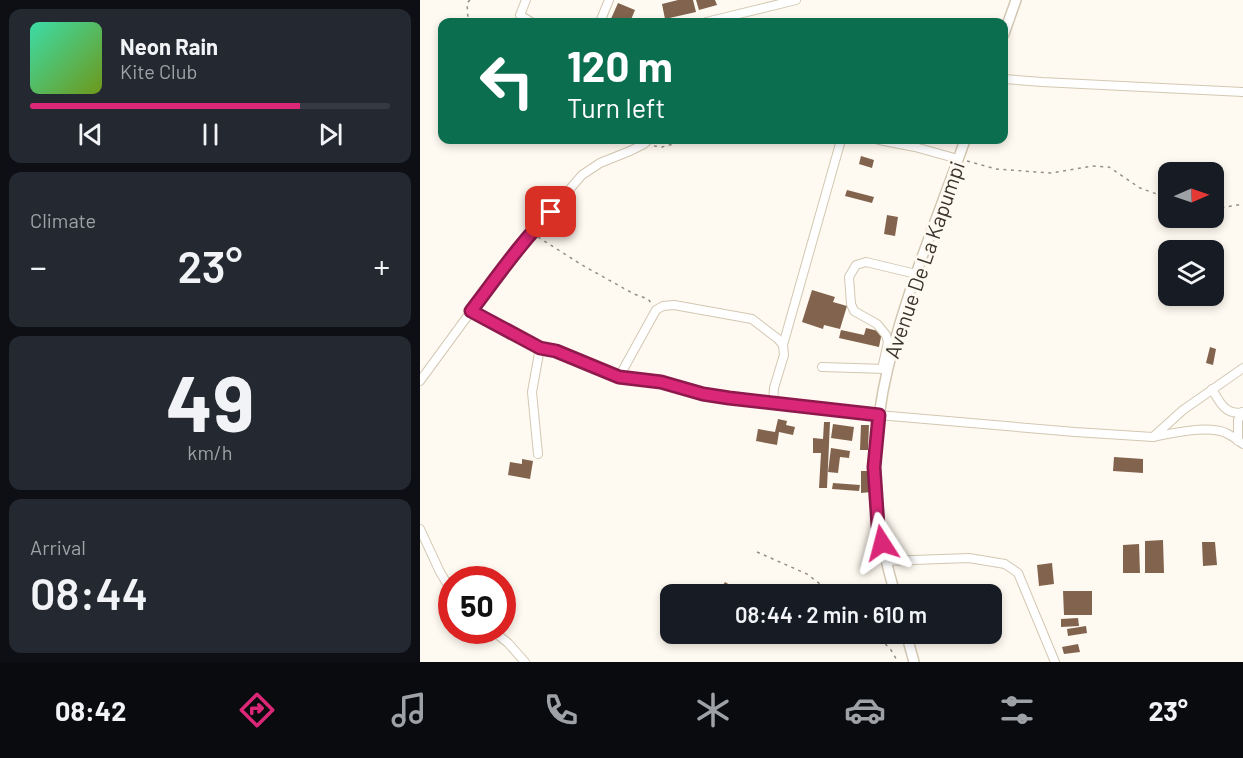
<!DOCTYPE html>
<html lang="en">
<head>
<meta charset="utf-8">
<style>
  body { margin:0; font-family:Barlow,sans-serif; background:#242831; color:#f1f3f6; height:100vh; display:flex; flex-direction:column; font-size:22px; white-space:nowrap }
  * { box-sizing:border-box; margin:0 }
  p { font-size:20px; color:#9ea1a6 }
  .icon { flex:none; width:33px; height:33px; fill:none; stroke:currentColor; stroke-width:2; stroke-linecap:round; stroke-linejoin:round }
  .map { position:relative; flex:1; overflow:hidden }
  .drawer { display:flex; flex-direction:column; gap:9px; padding:9px; background:#0d0f14; width:420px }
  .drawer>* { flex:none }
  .banner { position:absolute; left:18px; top:18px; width:570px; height:126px; border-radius:12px; box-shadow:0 3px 9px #0003; background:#0b6e4f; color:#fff; overflow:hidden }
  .needle { width:39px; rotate:88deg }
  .tools { position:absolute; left:738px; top:162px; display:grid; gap:12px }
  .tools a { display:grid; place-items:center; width:66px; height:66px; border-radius:12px; background:#171b24; box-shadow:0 3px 9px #0003; font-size:30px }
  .speed { position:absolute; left:18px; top:566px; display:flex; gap:12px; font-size:30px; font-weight:700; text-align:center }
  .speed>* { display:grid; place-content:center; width:78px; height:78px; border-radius:50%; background:#171b24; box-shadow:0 3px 9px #0003; line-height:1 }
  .speed .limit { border:9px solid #d22; background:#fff; color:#111 }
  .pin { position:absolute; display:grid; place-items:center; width:51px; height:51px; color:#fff; margin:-26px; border-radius:12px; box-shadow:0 3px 9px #0006 }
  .me { position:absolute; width:66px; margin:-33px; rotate:351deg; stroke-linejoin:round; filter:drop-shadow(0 0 4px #0008) }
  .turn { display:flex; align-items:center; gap:21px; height:126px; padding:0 30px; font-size:27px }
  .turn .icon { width:78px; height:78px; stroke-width:2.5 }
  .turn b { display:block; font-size:42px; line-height:51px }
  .big { font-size:45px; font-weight:600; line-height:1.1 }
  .drawer .widget { flex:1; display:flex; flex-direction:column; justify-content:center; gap:9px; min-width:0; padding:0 21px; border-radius:12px; background:#242831 }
  .drawer .dial { align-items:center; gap:0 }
  .dial b { font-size:78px; line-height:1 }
  .song { display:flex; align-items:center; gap:18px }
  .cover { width:72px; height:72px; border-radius:9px; background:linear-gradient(135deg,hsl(160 70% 55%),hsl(80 70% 35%)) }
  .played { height:6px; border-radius:3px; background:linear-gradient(90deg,#db2777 75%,#363941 75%) }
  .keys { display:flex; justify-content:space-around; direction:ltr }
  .heat { display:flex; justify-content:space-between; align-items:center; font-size:33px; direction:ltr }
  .trip { position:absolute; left:240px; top:584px; width:342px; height:60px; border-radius:12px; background:#171b24; box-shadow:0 3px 9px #0003; font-weight:600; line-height:60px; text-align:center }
  .tab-bar { display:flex; height:96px; justify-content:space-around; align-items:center; background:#090b0e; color:#9ea1a6 }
  .tab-bar .icon { width:42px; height:42px }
  .tab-bar .active { color:#db2777 }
  .tab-bar b { font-size:27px; color:#f1f3f6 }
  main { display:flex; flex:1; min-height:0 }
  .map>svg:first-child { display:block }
  .building { fill:#82644e }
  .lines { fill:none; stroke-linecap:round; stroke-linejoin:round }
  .minor-casing { stroke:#d2c7b1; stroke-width:10 }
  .major-casing { stroke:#d2c7b1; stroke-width:12 }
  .path { stroke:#948f86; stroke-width:1.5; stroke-dasharray:3 4.5; stroke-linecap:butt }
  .minor { stroke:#fff; stroke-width:8 }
  .major { stroke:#fff; stroke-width:9 }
  .route-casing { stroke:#8e194d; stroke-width:15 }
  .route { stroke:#db2777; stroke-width:10 }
  .labels { text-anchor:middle; stroke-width:6; stroke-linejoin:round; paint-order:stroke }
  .street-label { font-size:21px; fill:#39342c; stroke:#fffaf1 }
</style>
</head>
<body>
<main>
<section class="drawer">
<div class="widget">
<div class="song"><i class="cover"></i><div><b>Neon Rain</b><p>Kite Club</p></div></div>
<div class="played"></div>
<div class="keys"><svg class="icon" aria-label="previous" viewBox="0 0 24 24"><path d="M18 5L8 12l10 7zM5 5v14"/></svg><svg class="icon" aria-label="pause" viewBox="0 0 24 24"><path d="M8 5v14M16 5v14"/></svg><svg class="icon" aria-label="next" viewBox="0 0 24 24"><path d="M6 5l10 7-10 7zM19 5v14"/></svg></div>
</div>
<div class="widget"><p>Climate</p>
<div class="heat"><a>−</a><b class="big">23°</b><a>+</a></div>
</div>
<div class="widget dial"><b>49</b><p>km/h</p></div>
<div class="widget"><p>Arrival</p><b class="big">08:44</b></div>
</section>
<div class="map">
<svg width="823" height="662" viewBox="0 0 823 662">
  <rect width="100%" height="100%" fill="#fffaf1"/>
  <g class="building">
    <polygon points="258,0 273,0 276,12 245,19 242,4"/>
    <polygon points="276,0 295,0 297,5 279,10"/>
    <polygon points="198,3 215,10 210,22 190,21"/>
    <polygon points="441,156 454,160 452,168 439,164"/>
    <polygon points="427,190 454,197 452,203 425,196"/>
    <polygon points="467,215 478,217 475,236 464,234"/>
    <polygon points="392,290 415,297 413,302 427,306 420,329 404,325 403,329 382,322"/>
    <polygon points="446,328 462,332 459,347 419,338 421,330 444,335"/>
    <polygon points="790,347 796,349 793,365 786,363"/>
    <polygon points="358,419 367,421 366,425 375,427 373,435 359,432 357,445 336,441 338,429 355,432"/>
    <polygon points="404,422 410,422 407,488 399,488 401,453 393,453 393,438 403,439"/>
    <polygon points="413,424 434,427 432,441 411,438"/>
    <polygon points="441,425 449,425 448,450 440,450"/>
    <polygon points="411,448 430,451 429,458 420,457 418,473 408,472"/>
    <polygon points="694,457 723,459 723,473 693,471"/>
    <polygon points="102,459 113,461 110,479 88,475 90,462 102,464"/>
    <polygon points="441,471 450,471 451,492 441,493"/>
    <polygon points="413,483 440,485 439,491 412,489"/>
    <polygon points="743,540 744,573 725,573 725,541"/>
    <polygon points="782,542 795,542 797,565 783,566"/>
    <polygon points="719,544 720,573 703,573 703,545"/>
    <polygon points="632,563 634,584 619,586 617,565"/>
    <polygon points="305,582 325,594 307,594 300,590"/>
    <polygon points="643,591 672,591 672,615 644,615"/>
    <polygon points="658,618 659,626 641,627 641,619"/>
    <polygon points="666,626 667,633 648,636 647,629"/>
    <polygon points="658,644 660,652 644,654 642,647"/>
  </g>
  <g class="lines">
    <g class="minor-casing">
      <g id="minor">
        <polyline points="106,0 100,15 111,22"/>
        <polyline points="180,22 189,0"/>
        <polyline points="286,22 376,0"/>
        <polyline points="584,79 622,82 823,92"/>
        <polyline points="459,140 495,147 538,159"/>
        <polyline points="51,311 120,348"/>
        <polyline points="363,345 421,140"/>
        <polyline points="402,367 466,369"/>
        <polyline points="462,369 468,342 466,335 457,324 434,311 431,304 429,277 436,265 446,262 496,274"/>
        <polyline points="199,377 236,310 243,306 254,305 332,319 358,339 363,345 364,355 354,388 353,403"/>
        <polyline points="0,381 91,257 162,175 180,163 210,151 224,144 228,140"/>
        <path d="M792 389C800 403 806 416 823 412"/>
        <path d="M733 437C752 433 788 425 806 433 812 436 818 440 823 444"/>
        <polyline points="818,441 818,420 823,412"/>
        <polyline points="118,454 112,392 120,348 136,351 199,377 241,382 283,394 309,398 435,413 655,432 733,437 763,410 823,368"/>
        <polyline points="0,529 20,572 32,592"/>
        <polyline points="466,561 549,558 585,564 598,573 635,662"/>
        <polyline points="72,630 88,643 105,662"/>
      </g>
    </g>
    <g class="major-casing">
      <g id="major">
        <polyline points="584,34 596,0"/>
        <path d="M475 594C463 553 455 511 454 468 454 443 459 416 463 391 480 304 516 223 545 140"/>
        <polyline points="486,633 494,662"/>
      </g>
    </g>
    <g class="path">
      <polyline points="50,0 47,3 48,19 52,22"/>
      <polyline points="234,146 242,147 268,140"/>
      <polyline points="547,161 576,169 631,173 672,166 689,167 720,188 748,198"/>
      <polyline points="794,209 823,204"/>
      <polyline points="118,237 162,265 214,294 228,299 232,304"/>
      <polyline points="337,552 387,574 413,594"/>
      <polyline points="455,633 471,650 478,662"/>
    </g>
    <use href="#minor" class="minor"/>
    <use href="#major" class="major"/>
  </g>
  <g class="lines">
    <g class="route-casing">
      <path id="route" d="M131 212C101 242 77 277 51 311L120 348 136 351 199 377 241 382 283 394 309 398 459 415 454 467 458 526 462 543"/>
    </g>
    <use href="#route" class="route"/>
  </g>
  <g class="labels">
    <g class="street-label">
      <text transform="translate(505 260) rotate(-71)" y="7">Avenue De La Kapumpi</text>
    </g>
  </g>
</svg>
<div class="tools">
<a><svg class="needle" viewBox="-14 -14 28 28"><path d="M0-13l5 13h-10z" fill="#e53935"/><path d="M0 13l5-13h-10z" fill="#9ea1a6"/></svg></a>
<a><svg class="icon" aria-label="layers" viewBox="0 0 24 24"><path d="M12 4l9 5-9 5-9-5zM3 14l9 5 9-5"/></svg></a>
</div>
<div class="speed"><div class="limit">50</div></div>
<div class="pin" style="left:131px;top:212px;background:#d93025"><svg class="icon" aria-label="arrive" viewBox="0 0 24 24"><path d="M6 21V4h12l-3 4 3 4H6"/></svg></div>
<svg class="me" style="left:462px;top:543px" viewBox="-20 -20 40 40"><path d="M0-17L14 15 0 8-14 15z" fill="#db2777" stroke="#fff" stroke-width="4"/></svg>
<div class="trip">08:44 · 2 min · 610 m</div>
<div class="banner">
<div class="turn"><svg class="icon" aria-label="left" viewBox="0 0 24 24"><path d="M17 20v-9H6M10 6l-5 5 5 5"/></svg><div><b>120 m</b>Turn left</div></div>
</div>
</div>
</main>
<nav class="tab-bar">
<b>08:42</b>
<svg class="icon active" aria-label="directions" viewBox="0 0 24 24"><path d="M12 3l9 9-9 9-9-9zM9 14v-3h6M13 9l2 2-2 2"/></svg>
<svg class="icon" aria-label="music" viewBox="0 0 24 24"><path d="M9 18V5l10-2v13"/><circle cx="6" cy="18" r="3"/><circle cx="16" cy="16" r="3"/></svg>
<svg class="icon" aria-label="phone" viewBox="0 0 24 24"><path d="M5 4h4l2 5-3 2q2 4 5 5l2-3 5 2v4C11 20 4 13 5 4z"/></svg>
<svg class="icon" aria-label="climate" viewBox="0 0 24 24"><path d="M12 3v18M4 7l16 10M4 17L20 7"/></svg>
<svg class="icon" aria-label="car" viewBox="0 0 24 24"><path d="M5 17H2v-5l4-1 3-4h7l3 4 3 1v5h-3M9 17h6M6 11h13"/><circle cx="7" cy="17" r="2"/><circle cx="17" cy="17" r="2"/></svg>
<svg class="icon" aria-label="filters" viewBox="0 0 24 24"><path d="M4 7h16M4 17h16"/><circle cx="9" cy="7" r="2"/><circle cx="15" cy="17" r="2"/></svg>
<b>23°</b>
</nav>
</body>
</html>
